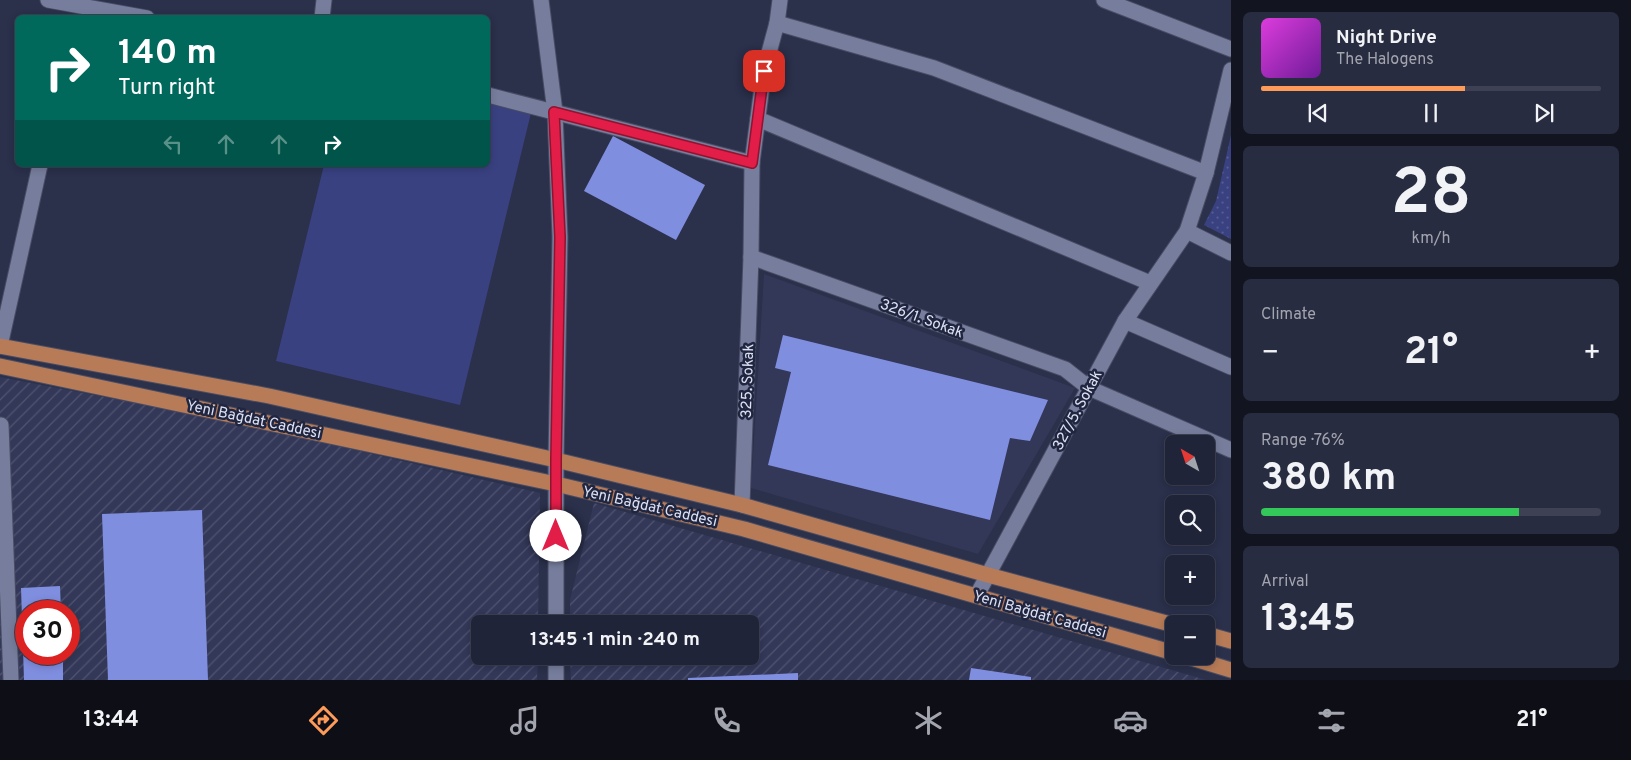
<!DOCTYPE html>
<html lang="en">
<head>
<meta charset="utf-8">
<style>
  body { margin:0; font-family:Overpass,sans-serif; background:#282c40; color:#f1f3f6; height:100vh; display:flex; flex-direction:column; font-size:19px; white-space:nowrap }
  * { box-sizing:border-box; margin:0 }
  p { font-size:16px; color:#a2a4ae }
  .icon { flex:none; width:28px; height:28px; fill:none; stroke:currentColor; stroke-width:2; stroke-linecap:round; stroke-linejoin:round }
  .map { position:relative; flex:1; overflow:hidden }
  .sheet { display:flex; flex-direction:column; gap:12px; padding:12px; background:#12141f; width:400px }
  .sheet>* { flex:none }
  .hud { position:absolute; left:15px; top:15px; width:475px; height:152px; border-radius:8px; box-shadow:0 2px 8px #0003,0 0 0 1px #3d4153; background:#00695c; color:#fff; overflow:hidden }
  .needle { width:32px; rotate:321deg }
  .buttons { position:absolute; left:1165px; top:435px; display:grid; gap:10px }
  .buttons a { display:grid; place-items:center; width:50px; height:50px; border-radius:8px; background:#202438; box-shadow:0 2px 8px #0003,0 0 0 1px #3d4153; font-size:25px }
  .speed { position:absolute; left:15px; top:600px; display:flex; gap:10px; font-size:25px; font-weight:700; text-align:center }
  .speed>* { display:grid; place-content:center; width:65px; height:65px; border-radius:50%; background:#202438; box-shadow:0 2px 8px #0003,0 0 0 1px #3d4153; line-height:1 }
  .speed .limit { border:8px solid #d22; background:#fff; color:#111 }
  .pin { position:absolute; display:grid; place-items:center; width:42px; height:42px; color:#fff; margin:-21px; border-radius:10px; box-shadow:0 2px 8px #0006 }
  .me { position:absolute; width:55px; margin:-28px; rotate:0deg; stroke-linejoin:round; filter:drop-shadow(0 0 4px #0008) }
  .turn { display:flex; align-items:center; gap:18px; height:105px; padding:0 20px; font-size:22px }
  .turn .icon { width:65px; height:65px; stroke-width:2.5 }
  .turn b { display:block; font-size:35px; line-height:42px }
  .lanes { display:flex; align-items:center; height:48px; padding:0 20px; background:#0003; justify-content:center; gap:25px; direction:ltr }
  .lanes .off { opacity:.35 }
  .big { font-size:38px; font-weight:700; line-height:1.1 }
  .sheet .tile { flex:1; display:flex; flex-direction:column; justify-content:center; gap:8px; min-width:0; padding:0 18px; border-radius:8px; background:#282c40 }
  .sheet .dial { align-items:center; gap:0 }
  .dial b { font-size:65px; line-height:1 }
  .song { display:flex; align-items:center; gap:15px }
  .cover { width:60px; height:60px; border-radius:8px; background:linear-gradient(135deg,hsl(300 70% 55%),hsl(280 70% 35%)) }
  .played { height:5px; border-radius:2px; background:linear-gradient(90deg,#fe9b59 60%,#3d4153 60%) }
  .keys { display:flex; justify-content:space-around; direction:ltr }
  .heat { display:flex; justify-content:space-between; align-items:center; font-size:28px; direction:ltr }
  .charge { height:8px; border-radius:4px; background:linear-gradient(90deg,#34c759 76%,#3d4153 0) }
  .trip { position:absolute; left:471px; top:615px; width:288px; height:50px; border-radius:8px; background:#202438; box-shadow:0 2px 8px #0003,0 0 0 1px #3d4153; font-weight:700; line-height:50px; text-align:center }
  .tab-bar { display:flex; height:80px; justify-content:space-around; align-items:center; background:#0d0e16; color:#a2a4ae }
  .tab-bar .icon { width:35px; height:35px }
  .tab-bar .active { color:#fe9b59 }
  .tab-bar b { font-size:22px; color:#f1f3f6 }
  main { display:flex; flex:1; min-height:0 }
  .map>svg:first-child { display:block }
  .built { fill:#333859 }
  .industrial { fill:url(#industrial-furrows); fill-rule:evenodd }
  .green { fill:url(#green-dots) }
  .pitch { fill:#394181 }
  .building { fill:#808ee0 }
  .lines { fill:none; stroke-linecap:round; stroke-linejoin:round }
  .minor-casing { stroke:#484c63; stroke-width:17 }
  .major-casing { stroke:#484c63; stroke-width:17 }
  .minor { stroke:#777e9d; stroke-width:15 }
  .major { stroke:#b77b57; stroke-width:15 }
  .route-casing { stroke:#92132f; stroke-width:12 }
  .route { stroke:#e11d48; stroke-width:9 }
  .labels { text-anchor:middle; stroke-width:5; stroke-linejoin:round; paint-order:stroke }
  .street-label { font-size:15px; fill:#dde1f3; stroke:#212640 }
</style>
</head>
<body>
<main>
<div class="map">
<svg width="1231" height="680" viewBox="0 0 1231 680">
  <defs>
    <pattern id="industrial-furrows" width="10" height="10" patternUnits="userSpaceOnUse" patternTransform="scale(1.25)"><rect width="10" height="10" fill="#333859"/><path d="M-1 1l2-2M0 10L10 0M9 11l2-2" fill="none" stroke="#505471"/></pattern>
    <pattern id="green-dots" width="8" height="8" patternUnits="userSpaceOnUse" patternTransform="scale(1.25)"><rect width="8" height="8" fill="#394181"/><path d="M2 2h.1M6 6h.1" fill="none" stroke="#555c93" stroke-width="1.8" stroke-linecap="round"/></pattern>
  </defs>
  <rect width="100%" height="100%" fill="#2b304b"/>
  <polygon class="built" points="764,274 1075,388 978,554 751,488"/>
  <g class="industrial">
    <path d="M0 377 230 421 540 493 538 624H480V656H538L537 680H0ZM26 611H69V654H26Z"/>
    <polygon points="594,503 1206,680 571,680 570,656 750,656 750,624 570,624 570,600"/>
  </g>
  <polygon class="green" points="1231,135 1231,239 1204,225 1216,201"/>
  <polygon class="pitch" points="488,102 531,113 460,405 276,361 324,165 488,165"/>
  <g class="building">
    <polygon points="613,136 705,185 676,240 584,191"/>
    <polygon points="783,335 1048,400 1030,441 1010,438 990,520 768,465 791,372 775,368"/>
    <polygon points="202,510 208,680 108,680 102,514"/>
    <polygon points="60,586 61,611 26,611 26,654 63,654 63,680 24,680 21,588"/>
    <polygon points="971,668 1031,677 1031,680 969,680"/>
    <polygon points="798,673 798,680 688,680 688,678"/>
  </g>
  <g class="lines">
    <g class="minor-casing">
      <g id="minor">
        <polyline points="48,0 147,18"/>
        <polyline points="541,0 555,112 560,237 556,460 556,624"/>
        <polyline points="1104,0 1231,49"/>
        <polyline points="322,18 324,0"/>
        <polyline points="777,23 934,68 1206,173"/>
        <polyline points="488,95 752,163"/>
        <polyline points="758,119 1150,283"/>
        <polyline points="1187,231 1231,253"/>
        <polyline points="751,257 1065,369 1089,388 1231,450"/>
        <polyline points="1125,321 1231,367"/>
        <polyline points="0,346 40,165"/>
        <polyline points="1,425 11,680"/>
        <polyline points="742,505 751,257 752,163 764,71 777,23 780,0"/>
        <polyline points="977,595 1125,321 1187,231 1206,173 1231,70"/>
        <polyline points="556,656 556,680"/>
      </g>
    </g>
    <g class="major-casing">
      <g id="major">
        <polyline points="0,346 269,396 556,460 742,505 988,575 1174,625"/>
        <polyline points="0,366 556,484 744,529 1174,653"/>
        <polyline points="1206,634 1231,641"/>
        <polyline points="1185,656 1231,670"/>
      </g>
    </g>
    <use href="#minor" class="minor"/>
    <use href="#major" class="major"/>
  </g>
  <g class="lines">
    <g class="route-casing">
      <polyline id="route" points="556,536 556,460 560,237 554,112 752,163 764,71"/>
    </g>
    <use href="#route" class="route"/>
  </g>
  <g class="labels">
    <g class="street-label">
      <text transform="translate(922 318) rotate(20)" y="5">326/1. Sokak</text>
      <text transform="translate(747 381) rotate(-88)" y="5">325. Sokak</text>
      <text transform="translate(1077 410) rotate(-62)" y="5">327/5. Sokak</text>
      <text transform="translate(254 419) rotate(12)" y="5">Yeni Bağdat Caddesi</text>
      <text transform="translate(650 506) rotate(13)" y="5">Yeni Bağdat Caddesi</text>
      <text transform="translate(1040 614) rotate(16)" y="5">Yeni Bağdat Caddesi</text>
    </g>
  </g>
</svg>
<div class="buttons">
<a><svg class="needle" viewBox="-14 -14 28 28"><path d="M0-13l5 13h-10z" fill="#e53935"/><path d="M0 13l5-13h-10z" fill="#a2a4ae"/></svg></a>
<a><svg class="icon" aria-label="search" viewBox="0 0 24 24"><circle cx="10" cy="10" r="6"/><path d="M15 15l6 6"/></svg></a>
<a>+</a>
<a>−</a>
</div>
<div class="speed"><div class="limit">30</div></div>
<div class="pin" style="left:764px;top:71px;background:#d93025"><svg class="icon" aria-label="arrive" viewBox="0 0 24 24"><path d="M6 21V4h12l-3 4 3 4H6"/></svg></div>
<svg class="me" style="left:556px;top:536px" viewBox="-20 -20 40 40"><circle r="19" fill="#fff"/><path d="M0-13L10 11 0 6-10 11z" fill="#e11d48"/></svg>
<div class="trip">13:45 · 1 min · 240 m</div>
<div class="hud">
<div class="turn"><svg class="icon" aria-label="right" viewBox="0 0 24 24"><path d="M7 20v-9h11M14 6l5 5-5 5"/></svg><div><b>140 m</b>Turn right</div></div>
<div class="lanes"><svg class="icon off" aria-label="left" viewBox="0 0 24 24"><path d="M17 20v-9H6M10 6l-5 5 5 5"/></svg><svg class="icon off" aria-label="ahead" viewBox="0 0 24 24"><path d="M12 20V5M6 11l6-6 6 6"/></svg><svg class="icon off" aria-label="ahead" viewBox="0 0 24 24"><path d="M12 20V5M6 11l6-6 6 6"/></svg><svg class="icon" aria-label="right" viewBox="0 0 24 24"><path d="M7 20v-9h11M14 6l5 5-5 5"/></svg></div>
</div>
</div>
<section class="sheet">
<div class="tile">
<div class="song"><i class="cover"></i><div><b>Night Drive</b><p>The Halogens</p></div></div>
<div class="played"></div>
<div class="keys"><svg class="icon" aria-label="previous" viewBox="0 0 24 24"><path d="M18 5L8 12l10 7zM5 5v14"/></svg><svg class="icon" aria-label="pause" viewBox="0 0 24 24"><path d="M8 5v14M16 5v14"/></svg><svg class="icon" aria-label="next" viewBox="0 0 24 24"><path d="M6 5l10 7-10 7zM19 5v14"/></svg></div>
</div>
<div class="tile dial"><b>28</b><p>km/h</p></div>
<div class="tile"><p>Climate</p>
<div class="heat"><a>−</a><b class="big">21°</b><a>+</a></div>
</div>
<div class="tile"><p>Range · 76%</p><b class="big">380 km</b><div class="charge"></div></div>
<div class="tile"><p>Arrival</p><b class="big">13:45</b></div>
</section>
</main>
<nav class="tab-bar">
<b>13:44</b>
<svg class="icon active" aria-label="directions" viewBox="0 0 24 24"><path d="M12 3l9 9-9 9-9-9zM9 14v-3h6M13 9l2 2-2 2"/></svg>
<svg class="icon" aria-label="music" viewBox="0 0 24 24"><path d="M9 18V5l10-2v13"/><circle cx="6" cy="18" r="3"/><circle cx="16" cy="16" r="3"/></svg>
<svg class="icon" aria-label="phone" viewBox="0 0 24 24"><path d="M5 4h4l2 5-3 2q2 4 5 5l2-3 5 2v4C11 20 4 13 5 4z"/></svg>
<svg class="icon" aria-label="climate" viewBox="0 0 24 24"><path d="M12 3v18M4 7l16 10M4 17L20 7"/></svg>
<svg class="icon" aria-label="car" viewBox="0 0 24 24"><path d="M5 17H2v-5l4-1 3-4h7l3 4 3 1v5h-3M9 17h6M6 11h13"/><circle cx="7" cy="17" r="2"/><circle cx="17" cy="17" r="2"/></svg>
<svg class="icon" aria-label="filters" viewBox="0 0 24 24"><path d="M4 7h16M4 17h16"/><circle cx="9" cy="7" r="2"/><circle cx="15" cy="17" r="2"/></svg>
<b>21°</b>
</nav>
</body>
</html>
